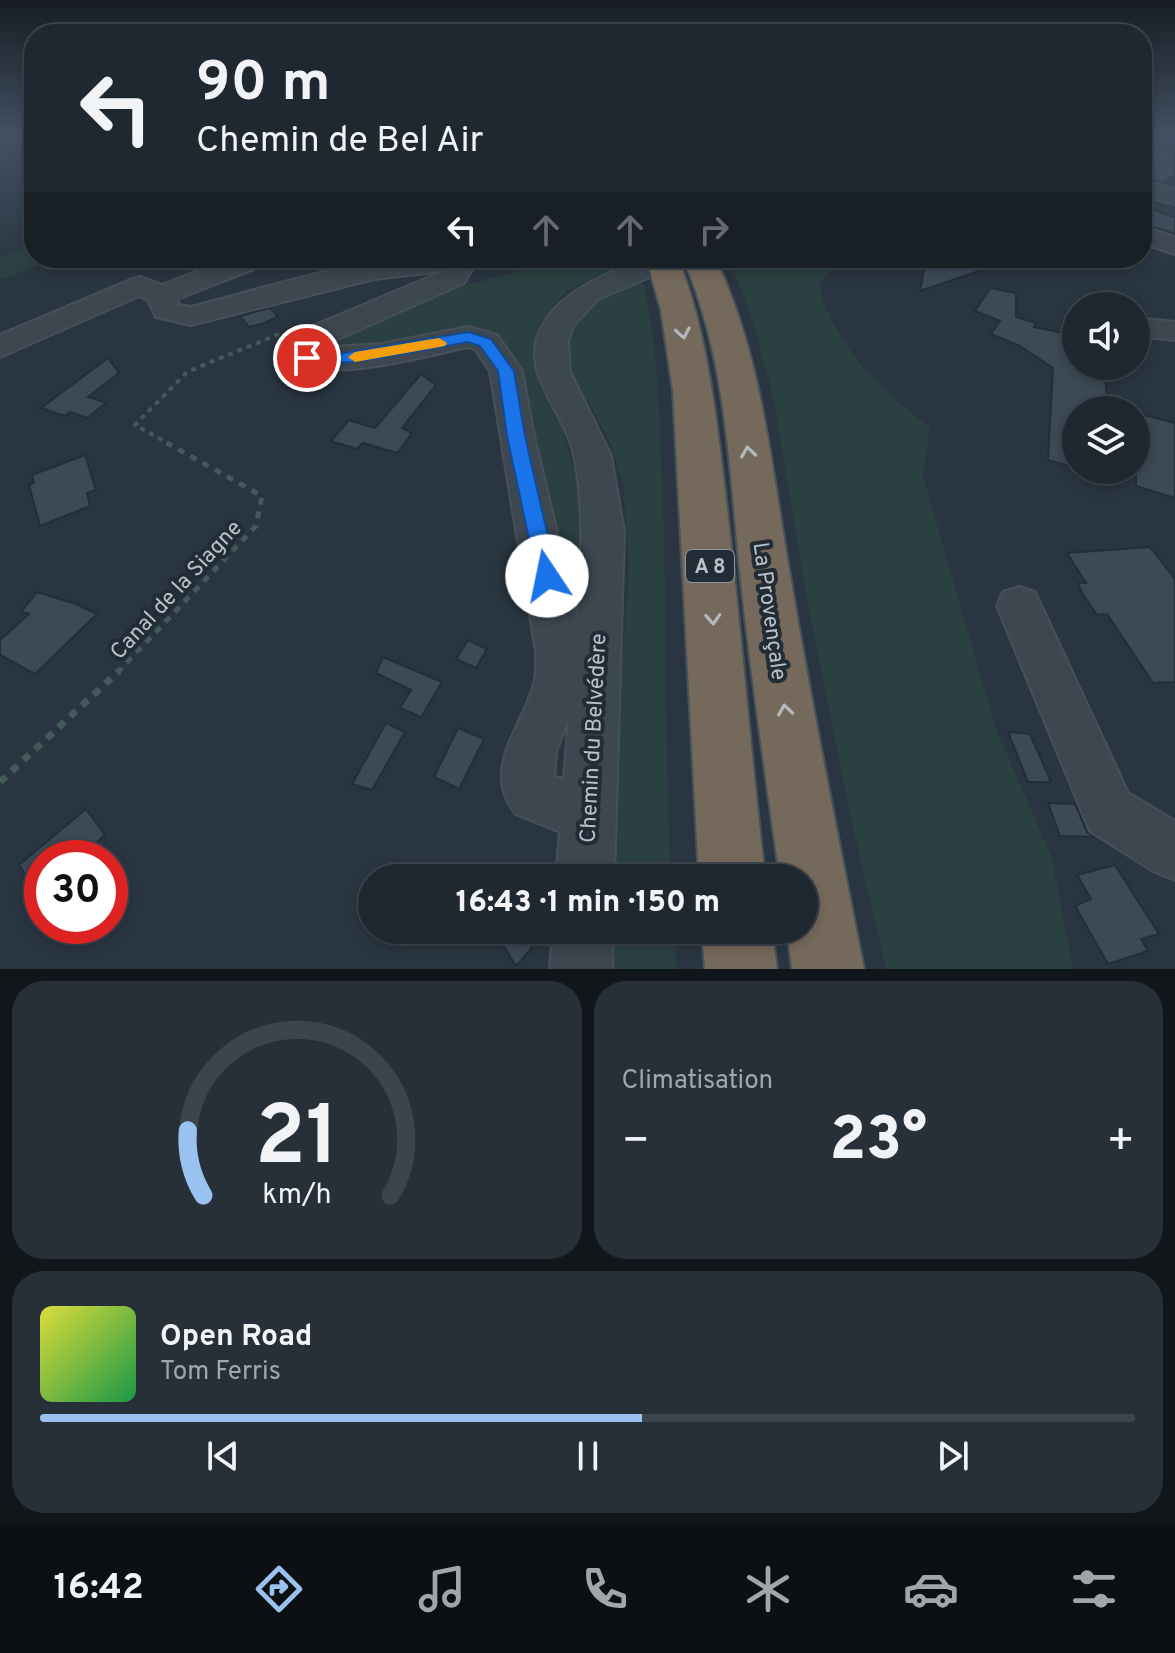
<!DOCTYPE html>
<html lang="fr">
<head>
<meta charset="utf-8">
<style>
  body { margin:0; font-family:Overpass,sans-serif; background:#273038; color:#f1f3f6; height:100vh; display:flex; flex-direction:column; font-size:30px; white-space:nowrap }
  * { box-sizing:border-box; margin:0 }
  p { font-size:26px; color:#a1a6ab }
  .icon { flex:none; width:44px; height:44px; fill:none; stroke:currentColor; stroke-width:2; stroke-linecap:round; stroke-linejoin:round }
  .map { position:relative; height:969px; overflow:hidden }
  .sheet { display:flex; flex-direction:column; gap:12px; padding:12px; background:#11161a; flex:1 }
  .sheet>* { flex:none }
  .guide { position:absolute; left:24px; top:24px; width:1128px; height:244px; border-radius:32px; box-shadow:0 4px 12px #0003,0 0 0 2px #3c444c; background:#1f2830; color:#f1f3f6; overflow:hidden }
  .tools { position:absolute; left:1062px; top:292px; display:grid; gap:16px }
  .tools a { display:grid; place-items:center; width:88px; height:88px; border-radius:50%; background:#1f2830; box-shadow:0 4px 12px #0003,0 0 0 2px #3c444c; font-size:40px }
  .speed { position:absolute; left:24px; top:840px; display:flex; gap:16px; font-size:40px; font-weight:700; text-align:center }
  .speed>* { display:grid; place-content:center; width:104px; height:104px; border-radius:50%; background:#1f2830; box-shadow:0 4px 12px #0003,0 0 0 2px #3c444c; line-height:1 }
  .speed .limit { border:12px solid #d22; background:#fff; color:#111 }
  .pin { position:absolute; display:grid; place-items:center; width:68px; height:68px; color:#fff; margin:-34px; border:4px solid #fff; border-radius:50%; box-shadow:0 2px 8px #0007 }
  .me { position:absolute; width:88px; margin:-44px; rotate:349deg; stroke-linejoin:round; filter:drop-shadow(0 0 6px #0008) }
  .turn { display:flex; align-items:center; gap:28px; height:168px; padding:0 40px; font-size:36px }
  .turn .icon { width:104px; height:104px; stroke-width:2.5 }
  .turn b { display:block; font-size:56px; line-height:68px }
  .lanes { display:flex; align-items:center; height:76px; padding:0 40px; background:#0003; justify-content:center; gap:40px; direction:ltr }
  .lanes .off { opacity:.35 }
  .big { font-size:60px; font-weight:800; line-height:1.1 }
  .sheet .tile { flex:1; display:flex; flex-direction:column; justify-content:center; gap:12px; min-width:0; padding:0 28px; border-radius:32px; background:#273038 }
  .sheet .dial { align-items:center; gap:0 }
  .dial svg { height:208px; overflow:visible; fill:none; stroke:#3c444c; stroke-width:7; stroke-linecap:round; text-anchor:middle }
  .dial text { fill:#f1f3f6; stroke:none }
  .song { display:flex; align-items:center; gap:24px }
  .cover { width:96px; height:96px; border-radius:12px; background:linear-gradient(135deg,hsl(60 70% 55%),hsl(140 70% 35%)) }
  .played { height:8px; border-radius:4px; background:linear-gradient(90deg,#9ac2f0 55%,#3c444c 55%) }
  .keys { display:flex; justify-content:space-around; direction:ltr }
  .heat { display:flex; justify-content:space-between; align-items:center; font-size:44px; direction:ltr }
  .sheet .tiles { flex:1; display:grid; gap:12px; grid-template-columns:1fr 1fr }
  .tile:last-child { grid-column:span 2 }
  .trip { position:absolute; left:358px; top:864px; width:460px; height:80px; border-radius:40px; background:#1f2830; box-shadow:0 4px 12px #0003,0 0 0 2px #3c444c; font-weight:800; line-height:80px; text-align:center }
  .tab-bar { display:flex; height:128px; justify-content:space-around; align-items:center; background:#0c1013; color:#a1a6ab }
  .tab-bar .icon { width:56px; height:56px }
  .tab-bar .current { color:#9ac2f0 }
  .tab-bar b { font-size:36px; color:#f1f3f6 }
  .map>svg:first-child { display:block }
  .green { fill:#2b4041 }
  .building { fill:#3c4956; stroke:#242e38; stroke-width:2 }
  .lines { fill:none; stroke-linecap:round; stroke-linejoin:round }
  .minor-casing { stroke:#47505a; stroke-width:4 }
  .highway-casing { stroke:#48525b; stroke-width:4 }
  .path-far2 { stroke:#445959; stroke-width:4; stroke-dasharray:5 5; stroke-linecap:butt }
  .path-far1 { stroke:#445959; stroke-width:5; stroke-dasharray:7 7; stroke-linecap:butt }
  .path { stroke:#445959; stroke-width:7; stroke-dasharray:8 8; stroke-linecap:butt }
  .minor { fill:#3d4750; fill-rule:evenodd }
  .highway { fill:#75695b; fill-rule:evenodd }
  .oneway { stroke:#b3b9bf }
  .route { fill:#1a73e8; stroke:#114b97; stroke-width:2 }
  .slow { fill:#f59e0b }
  .labels { text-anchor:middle; stroke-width:8; stroke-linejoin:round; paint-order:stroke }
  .shield { fill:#222c36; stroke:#8c959e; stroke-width:2 }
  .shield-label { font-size:20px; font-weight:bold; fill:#bac2ca }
  .street-label { font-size:22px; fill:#bac2ca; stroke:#222c36 }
</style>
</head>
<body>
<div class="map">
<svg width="1175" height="969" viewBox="0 0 1175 969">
  <rect width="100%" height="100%" fill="#293540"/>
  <g class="green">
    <polygon points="34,244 34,258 57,258 0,280 0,257"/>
    <path d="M553 258H631L633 263 587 280 566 292 539 324 536 338 537 371 560 421 582 497 576 627 514 364C509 353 503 340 492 334 465 320 359 348 325 354L315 349 433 294 547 264Z"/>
    <path d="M728 258H841L819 285C834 346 881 391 930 427L923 476 996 729 1052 858 1073 969H886L852 824 808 605 771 387 750 313Z"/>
    <path d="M642 280C659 346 659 413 662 480 668 613 664 745 671 878H613L612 824 629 565 623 483 609 440 564 359 570 325 597 299Z"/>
    <polygon points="613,930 675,930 677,969 614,969"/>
  </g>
  <g class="building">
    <polygon points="1142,147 1175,151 1175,174 1163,183 1142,177"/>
    <polygon points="1142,205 1175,218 1175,234 1142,223"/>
    <polygon points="926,258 935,258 988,268 920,291"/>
    <polygon points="990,288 1016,293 1016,317 1036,323 1034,327 1064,333 1076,330 1076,366 1104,366 1108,410 1076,410 1076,468 1048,460 1053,368 1018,345 991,334 1000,321 975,311"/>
    <polygon points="270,308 278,317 262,324 249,327 240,316"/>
    <polygon points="108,358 119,373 88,397 106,403 87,418 70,412 65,416 41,408"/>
    <polygon points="421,374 436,385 402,428 412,433 397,453 363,443 357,449 331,441 349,420 375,428"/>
    <polygon points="1136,413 1175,423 1175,498 1136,486"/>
    <polygon points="85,455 96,490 87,493 90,506 40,526 29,485 34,483 32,475"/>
    <polygon points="1150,547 1175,579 1175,682 1153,683 1107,614 1097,615 1082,593 1078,583 1086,583 1067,553"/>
    <polygon points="37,592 76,604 97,614 35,674 0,655 0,640 29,614 21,612"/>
    <polygon points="468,640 487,649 476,668 456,659"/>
    <polygon points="383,657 442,682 421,717 400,708 411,690 376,673"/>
    <polygon points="386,723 405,732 372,790 352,784"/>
    <polygon points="458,728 484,739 459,789 434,777"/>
    <polygon points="1008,732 1030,734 1051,782 1028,782"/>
    <polygon points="1048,803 1075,804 1087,832 1094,837 1060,836"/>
    <polygon points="86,809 105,835 97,842 108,858 42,858 42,901 19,865"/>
    <polygon points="1115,865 1159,934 1141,939 1148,951 1108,964 1075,906 1091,899 1077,875"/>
    <polygon points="494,930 524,930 532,948 516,966"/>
  </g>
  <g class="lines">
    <g class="minor-casing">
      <g id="minor">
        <polygon points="1142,180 1175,189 1175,204 1142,195"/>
        <polygon points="1142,226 1175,237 1175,254 1142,243"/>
        <path d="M232 258H271L267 264 177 299 179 305 191 307C263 289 399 243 470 260L474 266 464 283 318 348 381 344 468 327 497 335 522 371 534 436 577 618C581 563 585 515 575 460 570 431 549 403 539 376 517 314 592 275 640 263L650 265 654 271 650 277 598 299 573 326 568 341 570 372 611 456 624 531 614 878H556L560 832 516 814C480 770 522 728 534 684 537 673 536 662 536 652L490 371 475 349 467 347C430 355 308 390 284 353L294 334 444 271 374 279 191 325 156 317 148 300 139 296 0 357V335L130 280 140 277 162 285ZM569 717 564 779 554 777 556 752Z"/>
        <polygon points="1136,318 1175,322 1175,340 1136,336"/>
        <polygon points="1019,587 1035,592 1128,793 1175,821 1175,880 1155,872 1090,831 997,606 1003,592"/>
        <polygon points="553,930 613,930 612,969 550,969"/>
      </g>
    </g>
    <g class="highway-casing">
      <g id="highway">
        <path d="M646 258H678C709 338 717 423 727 508 741 631 751 755 765 878H699L673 391 661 310Z"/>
        <path d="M683 258H715C763 358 771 467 790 575 812 707 838 838 864 969H792L787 930H804V878H780C765 773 750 668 739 563 729 459 725 355 683 258Z"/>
        <polygon points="702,930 772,930 777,969 705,969"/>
      </g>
    </g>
    <polyline class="path-far2" points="171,445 135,425 187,372 279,334"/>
    <polyline class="path-far1" points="117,673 256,526 262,496 167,443"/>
    <polyline class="path" points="0,782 119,671"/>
    <use href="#minor" class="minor"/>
    <use href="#highway" class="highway"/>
  </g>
  <defs><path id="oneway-chevron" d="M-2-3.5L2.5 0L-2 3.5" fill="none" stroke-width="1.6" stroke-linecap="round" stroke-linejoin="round" transform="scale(2)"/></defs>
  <g class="oneway">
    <use href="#oneway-chevron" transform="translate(683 333) rotate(80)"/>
    <use href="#oneway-chevron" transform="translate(748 452) rotate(-98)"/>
    <use href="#oneway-chevron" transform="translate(713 619) rotate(87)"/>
    <use href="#oneway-chevron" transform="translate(785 710) rotate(-98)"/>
  </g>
  <linearGradient id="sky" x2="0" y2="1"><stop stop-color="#171d23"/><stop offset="0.5" stop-color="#435164"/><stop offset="1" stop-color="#435164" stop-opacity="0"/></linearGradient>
  <rect width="1175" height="272" fill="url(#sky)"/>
  <path class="route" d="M468 332 491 339 514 371 525 436 557 576 554 582 547 584 540 582 537 576 507 436 498 371 480 346 468 342C438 347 318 375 299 358L307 353 338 354Z"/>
  <polygon class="slow" points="439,338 447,343 445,346 355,362 348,357 355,352"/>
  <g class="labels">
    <rect class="shield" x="686" y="550" width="48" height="32" rx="6"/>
    <g class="shield-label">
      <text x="710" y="573">A 8</text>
    </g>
    <g class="street-label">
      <text transform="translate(175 589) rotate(-47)" y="8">Canal de la Siagne</text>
      <text transform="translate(771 611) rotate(82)" y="8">La Provençale</text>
      <text transform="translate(592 738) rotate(-87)" y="8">Chemin du Belvédère</text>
    </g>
  </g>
</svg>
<div class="tools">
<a><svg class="icon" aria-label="sound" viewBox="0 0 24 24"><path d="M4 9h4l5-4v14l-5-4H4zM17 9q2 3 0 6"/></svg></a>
<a><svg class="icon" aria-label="layers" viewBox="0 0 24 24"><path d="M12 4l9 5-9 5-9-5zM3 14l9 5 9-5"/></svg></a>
</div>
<div class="speed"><div class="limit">30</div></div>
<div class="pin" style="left:307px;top:358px;background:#d93025"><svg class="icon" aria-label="arrive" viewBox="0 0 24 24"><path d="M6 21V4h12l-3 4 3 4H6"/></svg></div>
<svg class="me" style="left:547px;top:576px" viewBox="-20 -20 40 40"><circle r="19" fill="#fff"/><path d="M0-13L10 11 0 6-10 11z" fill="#1a73e8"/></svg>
<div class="trip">16:43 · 1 min · 150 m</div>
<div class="guide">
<div class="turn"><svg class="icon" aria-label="left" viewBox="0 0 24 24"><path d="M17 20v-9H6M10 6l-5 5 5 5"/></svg><div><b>90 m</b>Chemin de Bel Air</div></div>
<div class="lanes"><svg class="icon" aria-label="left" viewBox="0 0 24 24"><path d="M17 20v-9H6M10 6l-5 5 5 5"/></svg><svg class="icon off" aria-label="ahead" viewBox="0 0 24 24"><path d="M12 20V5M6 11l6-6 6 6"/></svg><svg class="icon off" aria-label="ahead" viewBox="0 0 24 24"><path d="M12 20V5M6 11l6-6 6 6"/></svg><svg class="icon off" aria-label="right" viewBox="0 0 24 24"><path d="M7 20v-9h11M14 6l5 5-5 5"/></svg></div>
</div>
</div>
<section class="sheet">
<div class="tiles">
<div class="tile dial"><svg viewBox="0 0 100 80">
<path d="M14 69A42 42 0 1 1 86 69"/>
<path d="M14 69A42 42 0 0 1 8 44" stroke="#9ac2f0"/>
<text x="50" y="56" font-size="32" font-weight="700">21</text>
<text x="50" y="72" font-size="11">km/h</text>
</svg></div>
<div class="tile"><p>Climatisation</p>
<div class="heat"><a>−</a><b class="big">23°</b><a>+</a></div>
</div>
<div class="tile">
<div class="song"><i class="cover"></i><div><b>Open Road</b><p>Tom Ferris</p></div></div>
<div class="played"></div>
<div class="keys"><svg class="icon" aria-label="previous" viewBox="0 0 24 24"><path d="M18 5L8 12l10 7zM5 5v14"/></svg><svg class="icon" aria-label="pause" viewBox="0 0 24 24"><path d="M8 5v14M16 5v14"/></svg><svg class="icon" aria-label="next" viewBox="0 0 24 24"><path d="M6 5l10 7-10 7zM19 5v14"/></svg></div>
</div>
</div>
</section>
<nav class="tab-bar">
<b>16:42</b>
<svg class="icon current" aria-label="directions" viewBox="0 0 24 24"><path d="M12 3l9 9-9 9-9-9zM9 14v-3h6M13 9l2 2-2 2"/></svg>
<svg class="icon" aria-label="music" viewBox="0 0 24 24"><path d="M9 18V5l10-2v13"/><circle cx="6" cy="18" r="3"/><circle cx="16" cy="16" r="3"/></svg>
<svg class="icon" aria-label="phone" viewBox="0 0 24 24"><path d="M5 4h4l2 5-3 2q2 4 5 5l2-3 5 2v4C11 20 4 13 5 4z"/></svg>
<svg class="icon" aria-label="climate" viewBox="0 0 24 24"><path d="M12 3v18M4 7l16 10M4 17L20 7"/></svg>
<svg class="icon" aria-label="car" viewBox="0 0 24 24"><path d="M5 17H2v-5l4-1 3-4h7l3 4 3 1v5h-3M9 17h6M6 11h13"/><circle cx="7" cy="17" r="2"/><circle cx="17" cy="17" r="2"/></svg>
<svg class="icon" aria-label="filters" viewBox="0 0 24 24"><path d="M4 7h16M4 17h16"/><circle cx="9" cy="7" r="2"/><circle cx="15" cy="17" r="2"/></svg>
</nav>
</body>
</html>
